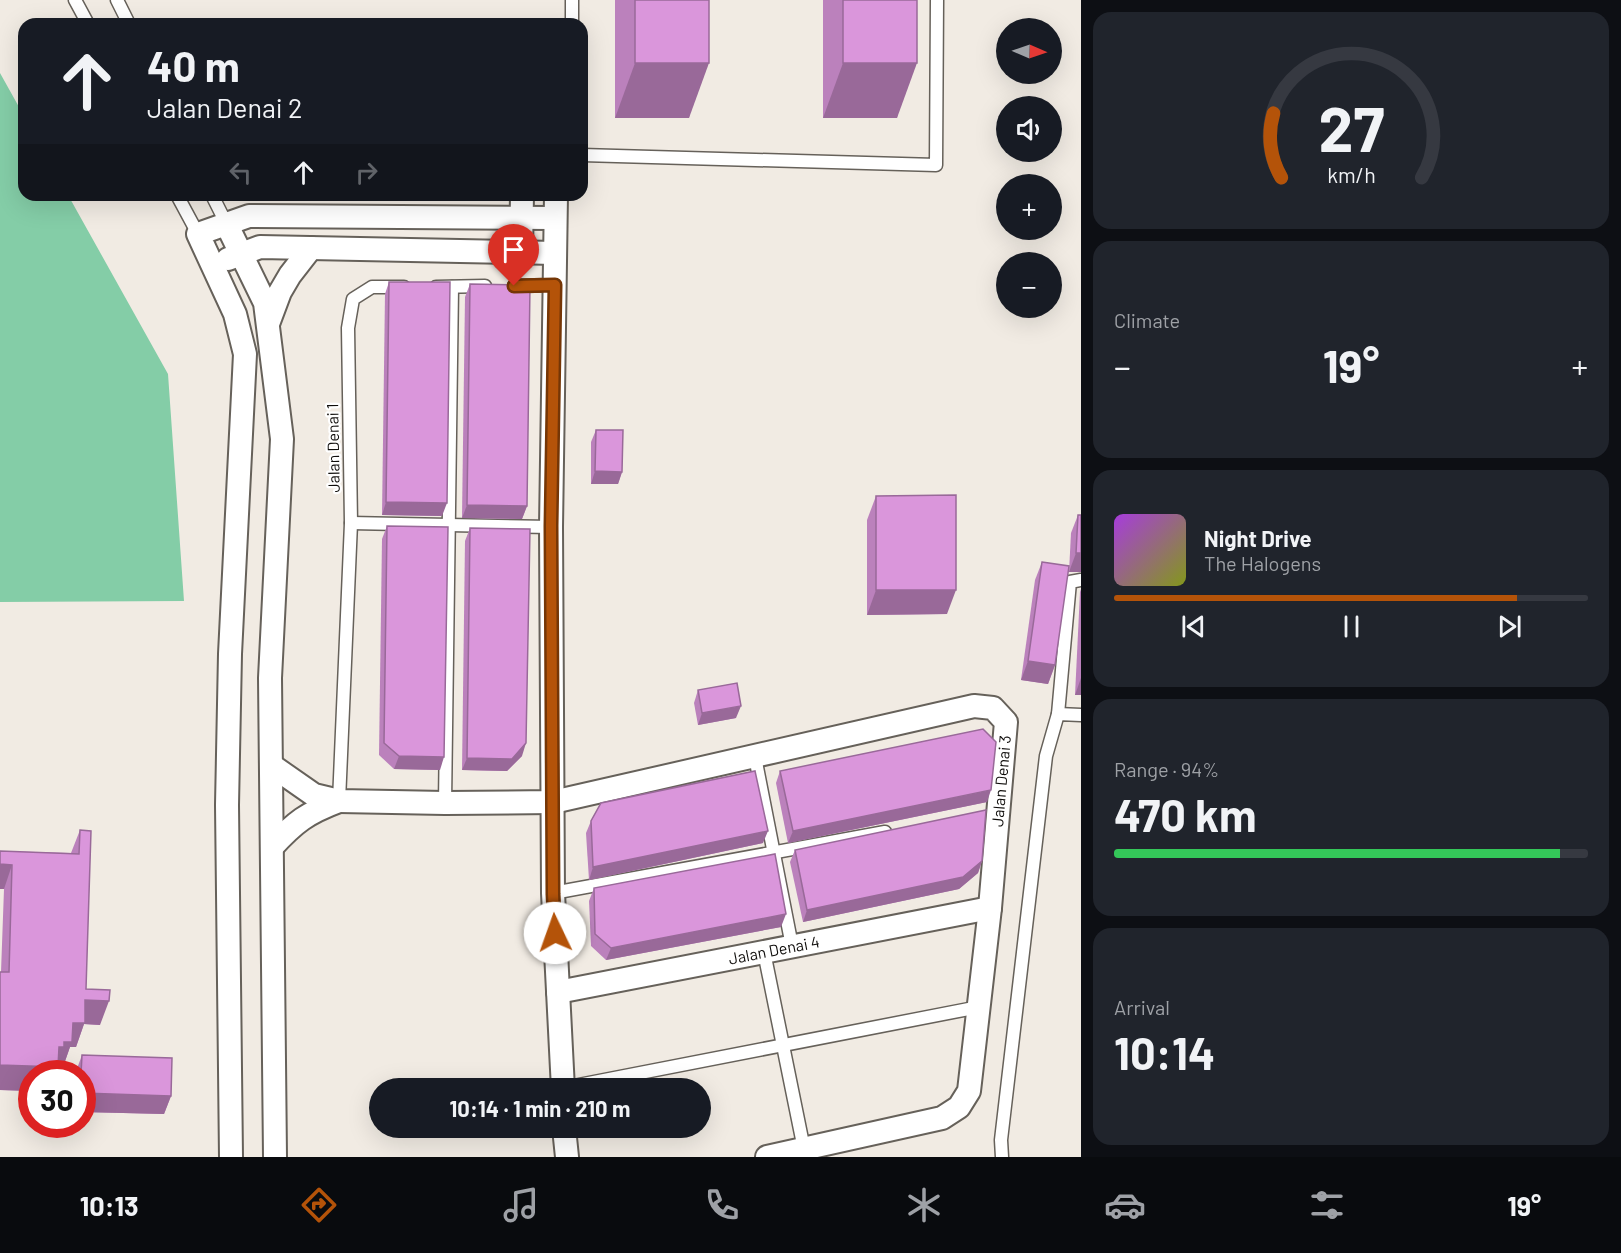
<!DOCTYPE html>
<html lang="en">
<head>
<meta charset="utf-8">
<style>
  body { margin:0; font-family:Barlow,sans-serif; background:#20242c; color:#f1f3f6; height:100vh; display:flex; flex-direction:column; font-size:22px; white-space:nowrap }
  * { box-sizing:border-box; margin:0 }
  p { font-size:20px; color:#9ea1a6 }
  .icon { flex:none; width:33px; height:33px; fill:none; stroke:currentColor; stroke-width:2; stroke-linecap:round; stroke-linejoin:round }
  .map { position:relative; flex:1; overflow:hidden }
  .panel { display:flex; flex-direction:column; gap:12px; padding:12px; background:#0d0f14; width:540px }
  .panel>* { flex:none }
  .guide { position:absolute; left:18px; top:18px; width:570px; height:183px; border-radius:18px; box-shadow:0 6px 24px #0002; background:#171b24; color:#f1f3f6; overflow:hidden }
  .needle { width:39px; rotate:92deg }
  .controls { position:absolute; left:996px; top:18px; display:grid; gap:12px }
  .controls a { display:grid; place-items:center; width:66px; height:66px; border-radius:50%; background:#171b24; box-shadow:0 6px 24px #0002; font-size:30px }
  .speed { position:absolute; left:18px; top:1060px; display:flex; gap:12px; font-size:30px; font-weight:700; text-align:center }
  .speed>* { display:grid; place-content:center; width:78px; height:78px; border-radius:50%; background:#171b24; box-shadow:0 6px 24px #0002; line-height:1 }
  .speed .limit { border:9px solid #d22; background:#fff; color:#111 }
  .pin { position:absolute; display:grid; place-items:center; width:51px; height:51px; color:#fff; margin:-62px -26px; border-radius:50% 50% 50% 0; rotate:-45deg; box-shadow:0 0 6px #0007 }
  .pin .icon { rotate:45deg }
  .me { position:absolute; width:66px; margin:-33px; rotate:357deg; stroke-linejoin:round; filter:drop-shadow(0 0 4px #0008) }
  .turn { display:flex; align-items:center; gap:21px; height:126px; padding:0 30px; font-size:27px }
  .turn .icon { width:78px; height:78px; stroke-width:2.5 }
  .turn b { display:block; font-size:42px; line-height:51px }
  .lanes { display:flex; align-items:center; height:57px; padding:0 30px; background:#0003; justify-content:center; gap:30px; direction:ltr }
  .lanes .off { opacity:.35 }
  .big { font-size:45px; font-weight:700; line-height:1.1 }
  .panel .tile { flex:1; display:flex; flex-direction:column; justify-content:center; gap:9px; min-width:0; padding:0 21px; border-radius:18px; background:#20242c }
  .panel .dial { align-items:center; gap:0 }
  .dial svg { height:156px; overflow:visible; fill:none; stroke:#363941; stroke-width:7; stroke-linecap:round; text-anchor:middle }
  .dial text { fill:#f1f3f6; stroke:none }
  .song { display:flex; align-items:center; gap:18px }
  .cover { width:72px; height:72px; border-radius:9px; background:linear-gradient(135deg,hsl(280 70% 55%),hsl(70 70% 35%)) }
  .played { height:6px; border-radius:3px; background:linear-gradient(90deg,#b45309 85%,#363941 85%) }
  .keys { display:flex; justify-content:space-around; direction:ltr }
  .heat { display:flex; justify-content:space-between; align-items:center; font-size:33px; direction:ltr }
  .charge { height:9px; border-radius:4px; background:linear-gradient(90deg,#34c759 94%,#363941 0) }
  .trip { position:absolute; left:369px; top:1078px; width:342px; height:60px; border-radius:30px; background:#171b24; box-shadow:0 6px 24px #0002; font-weight:700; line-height:60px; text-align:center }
  .menu { display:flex; height:96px; justify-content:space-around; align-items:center; background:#090b0e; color:#9ea1a6 }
  .menu .icon { width:42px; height:42px }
  .menu .selected { color:#b45309 }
  .menu b { font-size:27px; color:#f1f3f6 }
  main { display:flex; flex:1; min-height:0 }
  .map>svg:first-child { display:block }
  .green { fill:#84cda7 }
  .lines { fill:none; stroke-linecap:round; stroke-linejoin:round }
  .service-casing { stroke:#66615a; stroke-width:15 }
  .minor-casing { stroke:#66615a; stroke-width:26 }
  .service { stroke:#fff; stroke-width:12 }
  .minor { stroke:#fff; stroke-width:22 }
  .wall { fill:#bb81bc }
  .shaded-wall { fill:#996999 }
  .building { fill:#da96db; stroke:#996999; stroke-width:1.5 }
  .route-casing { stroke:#753606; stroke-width:15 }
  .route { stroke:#b45309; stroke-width:10 }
  .labels { text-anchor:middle; stroke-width:4.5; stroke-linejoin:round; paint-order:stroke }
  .street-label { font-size:16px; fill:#0f0d0b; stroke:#fff }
</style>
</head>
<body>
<main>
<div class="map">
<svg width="1081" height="1157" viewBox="0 0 1081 1157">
  <rect width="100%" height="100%" fill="#f1ebe3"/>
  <polygon class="green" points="0,73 24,116 24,195 68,195 168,374 184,601 0,602"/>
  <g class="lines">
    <g class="service-casing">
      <g id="service">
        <polyline points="75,0 88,24"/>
        <polyline points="117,0 129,24"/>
        <polyline points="572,24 572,0"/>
        <polyline points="582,155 936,165 937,0"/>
        <polyline points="177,195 198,234"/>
        <polyline points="212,195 226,223"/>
        <polyline points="514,286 555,285"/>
        <polyline points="436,287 485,286"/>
        <polyline points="351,523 551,527"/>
        <polyline points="1058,714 1070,582 1081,580"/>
        <polyline points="755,757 792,946"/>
        <polyline points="339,801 351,523 348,328 353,299 372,287 404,287"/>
        <polyline points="445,803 452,287"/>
        <polyline points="553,893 885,832"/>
        <polyline points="764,952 804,1149"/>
        <polyline points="563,1088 979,1007"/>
        <polyline points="1002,1157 1001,1140 1046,756 1058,714 1081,715"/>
      </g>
    </g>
    <g class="minor-casing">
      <g id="minor">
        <polyline points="556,195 551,527 553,893 563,1089"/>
        <polyline points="226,223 265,303 282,439 270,678 275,1157"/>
        <polyline points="521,252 522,195"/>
        <polyline points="228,259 260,247 555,253"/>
        <polyline points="268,324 280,292 290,275 311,248"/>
        <polyline points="271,765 314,795 339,801 445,803 553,802 974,706 993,708 1006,722 990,908 969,1091 959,1107 942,1118 767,1157"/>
        <path d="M272 847C295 822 307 813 339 801"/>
        <path id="s1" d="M558 992 990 908"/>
        <polyline points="564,1128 567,1157"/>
        <polyline points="231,1157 227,805 230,654 245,354 235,314 198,234 249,216 554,218"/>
      </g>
    </g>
    <use href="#service" class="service"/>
    <use href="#minor" class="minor"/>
  </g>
  <g class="wall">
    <polygon points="615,0 709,0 689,118 615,118"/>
    <polygon points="823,0 917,0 897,118 823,118"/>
    <polygon points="389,282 442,516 382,515 385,294"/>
    <polygon points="470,284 527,506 522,519 462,518 465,297"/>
    <polygon points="596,430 622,472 618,484 591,484 591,442"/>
    <polygon points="876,496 947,614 867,615 867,520"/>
    <polygon points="1078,515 1081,572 1069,572 1071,533"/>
    <polygon points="387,526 440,770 394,769 379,755 382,539"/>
    <polygon points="470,528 522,756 507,771 462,770 465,541"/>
    <polygon points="1042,562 1055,665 1048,684 1021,680 1035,580"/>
    <polygon points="1081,589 1081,695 1075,695 1080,592"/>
    <polygon points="698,690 736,718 698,725 694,703"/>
    <polygon points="780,771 987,802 788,843 776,783"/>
    <polygon points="591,821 763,843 589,880 586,833"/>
    <polygon points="80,830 86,989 100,1025 84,1024 76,1047 70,1047 63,1067 58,1066 56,1074 32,1074 32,1091 0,1090 1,972 4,889 0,889 0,851 71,853"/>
    <polygon points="795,850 982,861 978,873 959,889 803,922 790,862"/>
    <polygon points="594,888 781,927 606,960 591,946 589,901"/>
    <polygon points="82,1055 171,1096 164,1114 82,1112 82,1074 75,1074"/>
  </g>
  <g class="shaded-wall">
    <polygon points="635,63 709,63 689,118 615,118"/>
    <polygon points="843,63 917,63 897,118 823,118"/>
    <polygon points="595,471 622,472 618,484 591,484"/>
    <polygon points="386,502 447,503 442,516 382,515"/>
    <polygon points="467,505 527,506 522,519 462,518"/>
    <polygon points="1076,553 1081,553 1081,572 1069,572"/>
    <polygon points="876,590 956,590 947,614 867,615"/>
    <polygon points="1028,661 1055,665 1048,684 1021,680"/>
    <polygon points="1081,678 1081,695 1075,695"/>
    <polygon points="741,706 736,718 698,725 702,713"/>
    <polygon points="526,743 522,756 507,771 462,770 467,758"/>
    <polygon points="399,756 444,757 440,770 394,769"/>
    <polygon points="991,790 987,802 788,843 793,831"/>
    <polygon points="768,831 763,843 589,880 593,867"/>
    <polygon points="982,861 978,873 959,889 803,922 807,910"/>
    <polygon points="0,864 12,865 4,889 0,889"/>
    <polygon points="786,914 781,927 606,960 611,948"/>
    <polygon points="85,1000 109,1001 100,1025 84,1024 76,1047 70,1047 63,1067 57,1066 58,1067 56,1074 32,1074 32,1091 0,1090 0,1065 59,1047"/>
    <polygon points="82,1093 171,1096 164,1114 82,1112"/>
  </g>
  <g class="building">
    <rect x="635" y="0" width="74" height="63"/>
    <rect x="843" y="0" width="74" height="63"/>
    <polygon points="389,282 450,282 447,503 386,502"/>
    <polygon points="470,284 530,285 527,506 467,505"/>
    <polygon points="596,430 623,430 622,472 595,471"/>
    <polygon points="956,495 956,590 876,590 876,496"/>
    <polygon points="1078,515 1081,515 1081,553 1076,553"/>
    <polygon points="387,526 448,527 444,757 399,756 384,743"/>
    <polygon points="470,528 530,529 526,743 512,759 467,758"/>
    <polygon points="1042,562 1069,566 1055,665 1028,661"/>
    <polygon points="737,683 741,706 702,713 698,690"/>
    <polygon points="983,729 996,742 991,790 793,831 780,771"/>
    <polygon points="755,771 768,831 593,867 591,821 601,803"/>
    <polygon points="986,810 982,861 963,877 807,910 795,850"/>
    <polygon points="80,830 91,831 86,989 110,990 109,1001 85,1000 85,1023 73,1023 72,1042 64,1042 64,1047 59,1047 58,1067 0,1065 0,972 9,972 12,865 0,864 0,851 79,854"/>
    <polygon points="775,854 786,914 611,948 595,934 594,888"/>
    <polygon points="82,1055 172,1058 171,1096 82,1093 82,1074 81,1074"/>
  </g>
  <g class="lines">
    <g class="route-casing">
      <polyline id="route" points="514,286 555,285 551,526 553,894 555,933"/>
    </g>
    <use href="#route" class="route"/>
  </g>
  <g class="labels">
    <g class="street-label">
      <text transform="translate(333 448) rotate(-91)" y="6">Jalan Denai 1</text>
      <text transform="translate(1001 781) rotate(-85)" y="6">Jalan Denai 3</text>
      <text dy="6" stroke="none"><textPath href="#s1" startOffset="220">Jalan Denai 4</textPath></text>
    </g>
  </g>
</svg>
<div class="controls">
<a><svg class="needle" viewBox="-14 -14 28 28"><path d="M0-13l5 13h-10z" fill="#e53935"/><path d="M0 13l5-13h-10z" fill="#9ea1a6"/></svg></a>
<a><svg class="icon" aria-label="sound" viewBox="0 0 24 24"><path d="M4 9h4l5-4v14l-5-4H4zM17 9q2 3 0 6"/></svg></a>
<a>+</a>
<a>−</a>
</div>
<div class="speed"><div class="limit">30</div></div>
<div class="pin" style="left:514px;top:286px;background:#d93025"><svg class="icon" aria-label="arrive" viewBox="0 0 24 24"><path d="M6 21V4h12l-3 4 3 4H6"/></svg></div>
<svg class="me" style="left:555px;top:933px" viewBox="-20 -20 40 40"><circle r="19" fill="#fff"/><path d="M0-13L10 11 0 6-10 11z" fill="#b45309"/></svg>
<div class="trip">10:14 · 1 min · 210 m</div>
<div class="guide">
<div class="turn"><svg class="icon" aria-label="ahead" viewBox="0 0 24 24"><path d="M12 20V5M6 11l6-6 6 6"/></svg><div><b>40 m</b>Jalan Denai 2</div></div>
<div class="lanes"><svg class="icon off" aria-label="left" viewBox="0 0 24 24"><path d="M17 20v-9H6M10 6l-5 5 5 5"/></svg><svg class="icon" aria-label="ahead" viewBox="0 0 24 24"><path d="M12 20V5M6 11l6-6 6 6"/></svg><svg class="icon off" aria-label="right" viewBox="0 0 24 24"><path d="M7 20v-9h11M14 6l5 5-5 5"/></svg></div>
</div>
</div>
<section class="panel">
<div class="tile dial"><svg viewBox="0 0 100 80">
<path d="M14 69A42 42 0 1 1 86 69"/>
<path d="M14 69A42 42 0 0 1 10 36" stroke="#b45309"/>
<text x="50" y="56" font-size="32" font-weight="700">27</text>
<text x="50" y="72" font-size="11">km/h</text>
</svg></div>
<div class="tile"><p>Climate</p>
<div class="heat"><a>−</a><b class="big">19°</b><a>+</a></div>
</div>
<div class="tile">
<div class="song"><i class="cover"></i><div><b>Night Drive</b><p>The Halogens</p></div></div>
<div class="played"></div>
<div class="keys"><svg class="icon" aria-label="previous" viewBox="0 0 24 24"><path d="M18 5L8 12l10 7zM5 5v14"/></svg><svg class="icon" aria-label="pause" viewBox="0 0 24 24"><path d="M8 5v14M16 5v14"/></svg><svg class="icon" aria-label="next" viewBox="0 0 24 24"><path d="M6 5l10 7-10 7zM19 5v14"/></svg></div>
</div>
<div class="tile"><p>Range · 94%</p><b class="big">470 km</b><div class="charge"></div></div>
<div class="tile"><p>Arrival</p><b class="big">10:14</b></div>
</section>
</main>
<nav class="menu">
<b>10:13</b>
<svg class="icon selected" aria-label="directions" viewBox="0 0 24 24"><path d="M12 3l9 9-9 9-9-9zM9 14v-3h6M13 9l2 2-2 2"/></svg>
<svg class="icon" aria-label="music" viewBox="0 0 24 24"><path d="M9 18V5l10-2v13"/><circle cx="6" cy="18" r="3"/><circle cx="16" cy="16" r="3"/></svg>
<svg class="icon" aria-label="phone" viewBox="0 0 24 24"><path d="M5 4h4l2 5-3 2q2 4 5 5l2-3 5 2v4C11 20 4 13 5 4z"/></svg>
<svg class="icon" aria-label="climate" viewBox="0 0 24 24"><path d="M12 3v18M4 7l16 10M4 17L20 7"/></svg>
<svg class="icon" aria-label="car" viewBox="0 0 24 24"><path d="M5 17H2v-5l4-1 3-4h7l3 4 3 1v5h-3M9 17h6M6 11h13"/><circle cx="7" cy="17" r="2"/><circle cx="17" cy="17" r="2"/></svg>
<svg class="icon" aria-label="filters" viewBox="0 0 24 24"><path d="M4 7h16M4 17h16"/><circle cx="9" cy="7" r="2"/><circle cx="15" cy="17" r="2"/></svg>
<b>19°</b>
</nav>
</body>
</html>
